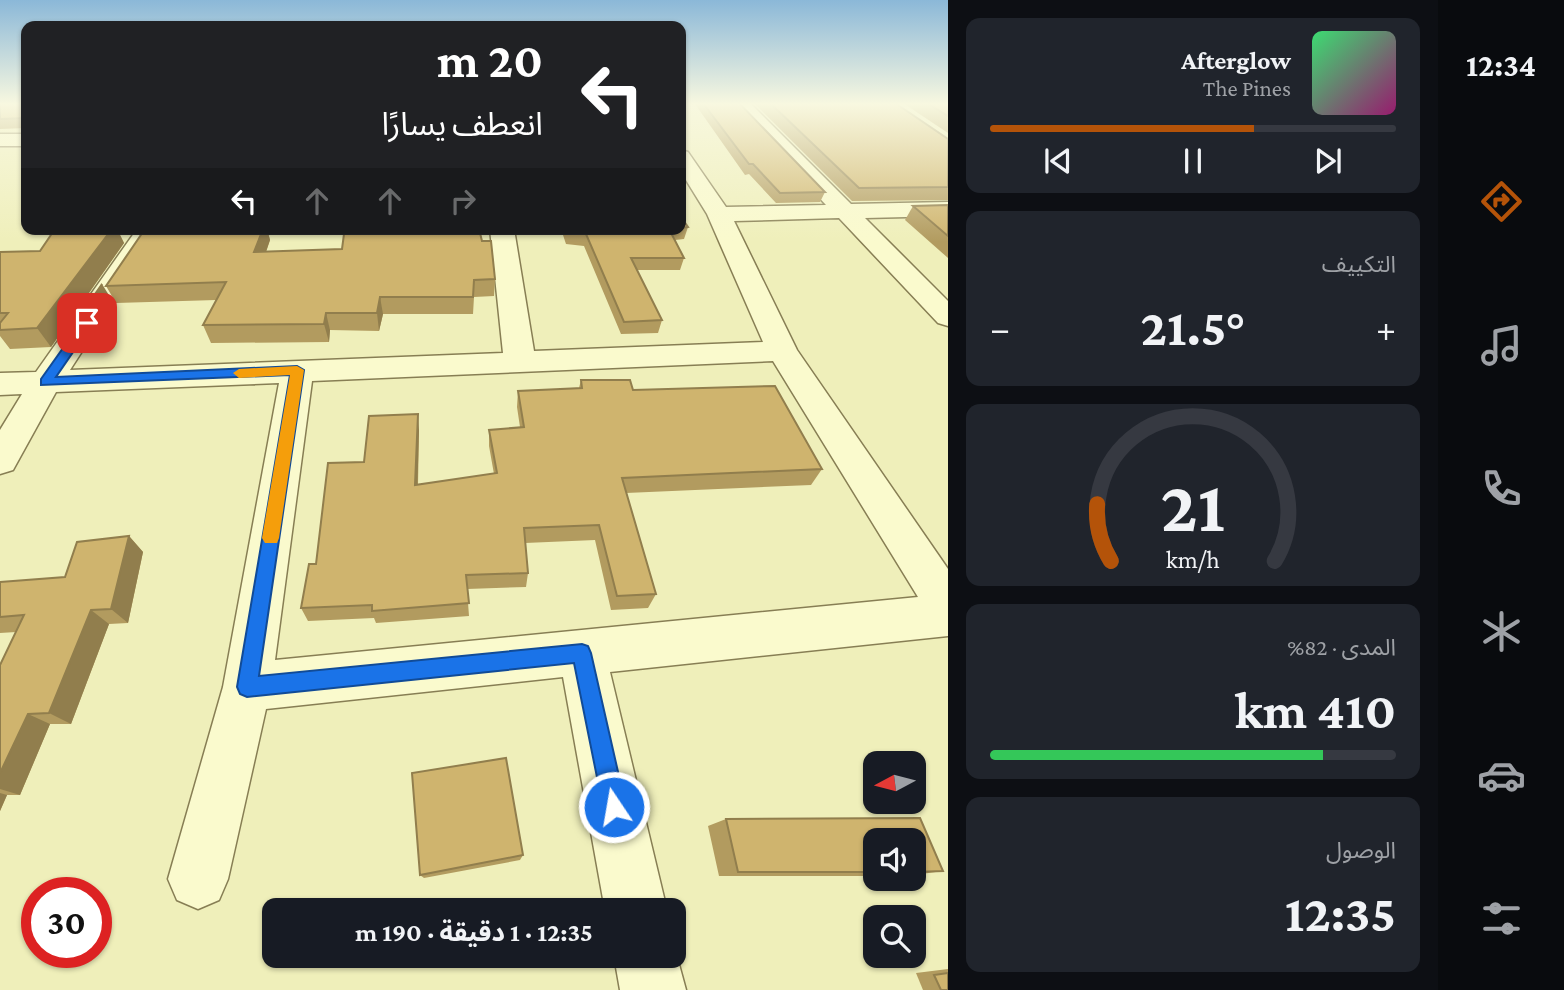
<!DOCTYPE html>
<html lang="ar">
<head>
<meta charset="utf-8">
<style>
  body { margin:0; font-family:"Crimson Pro","Noto Sans Arabic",serif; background:#20242c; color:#f1f3f6; direction:rtl; height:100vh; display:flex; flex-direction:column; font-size:26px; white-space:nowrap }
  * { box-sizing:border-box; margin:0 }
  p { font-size:23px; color:#9ea1a6 }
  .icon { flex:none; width:38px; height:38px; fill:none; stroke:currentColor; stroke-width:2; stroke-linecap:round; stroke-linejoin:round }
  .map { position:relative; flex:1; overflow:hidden; direction:ltr }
  .details { display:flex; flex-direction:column; gap:18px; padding:18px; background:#0d0f14; width:490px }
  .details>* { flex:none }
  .hud { position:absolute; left:21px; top:21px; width:665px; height:214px; border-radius:14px; box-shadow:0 2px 5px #0004; direction:rtl; background:#202124; color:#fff; overflow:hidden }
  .needle { width:46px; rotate:263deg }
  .fabs { position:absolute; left:863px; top:751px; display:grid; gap:14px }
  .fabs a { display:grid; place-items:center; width:63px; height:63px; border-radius:14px; background:#171b24; box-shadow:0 2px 5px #0004; font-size:35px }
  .speed { position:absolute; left:21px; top:877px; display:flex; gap:14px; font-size:35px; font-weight:700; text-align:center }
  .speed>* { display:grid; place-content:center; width:91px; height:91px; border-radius:50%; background:#171b24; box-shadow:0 2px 5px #0004; line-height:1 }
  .speed .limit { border:10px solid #d22; background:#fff; color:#111 }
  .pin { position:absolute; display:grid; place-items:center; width:60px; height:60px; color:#fff; margin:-30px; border-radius:14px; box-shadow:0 4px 10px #0006 }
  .me { position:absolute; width:77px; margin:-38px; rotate:348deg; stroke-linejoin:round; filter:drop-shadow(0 0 5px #0008) }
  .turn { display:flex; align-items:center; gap:24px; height:147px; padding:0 28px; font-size:32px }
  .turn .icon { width:91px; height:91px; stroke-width:2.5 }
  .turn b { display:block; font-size:49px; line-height:60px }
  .lanes { display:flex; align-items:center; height:66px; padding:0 28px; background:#0003; justify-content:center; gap:35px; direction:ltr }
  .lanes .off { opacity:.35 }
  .big { font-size:52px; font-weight:700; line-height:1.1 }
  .details .tile { flex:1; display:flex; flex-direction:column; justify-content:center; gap:10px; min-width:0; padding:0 24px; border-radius:14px; background:#20242c }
  .details .dial { align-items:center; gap:0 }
  .dial svg { height:182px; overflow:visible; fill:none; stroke:#363941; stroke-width:7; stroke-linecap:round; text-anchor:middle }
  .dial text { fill:#f1f3f6; stroke:none }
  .song { display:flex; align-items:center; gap:21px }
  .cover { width:84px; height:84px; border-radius:10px; background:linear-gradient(135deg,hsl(140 70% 55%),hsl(320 70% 35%)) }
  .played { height:7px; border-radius:4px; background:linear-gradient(90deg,#b45309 65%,#363941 65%) }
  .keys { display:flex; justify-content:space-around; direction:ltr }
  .heat { display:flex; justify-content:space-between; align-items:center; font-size:38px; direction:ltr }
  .charge { height:10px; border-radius:5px; background:linear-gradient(90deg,#34c759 82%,#363941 0) }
  .trip { position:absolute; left:262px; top:898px; width:424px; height:70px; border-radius:14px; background:#171b24; box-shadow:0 2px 5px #0004; font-weight:700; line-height:70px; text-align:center; direction:rtl }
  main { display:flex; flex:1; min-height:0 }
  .menu { display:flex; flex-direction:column; width:126px; justify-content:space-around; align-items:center; background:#090b0e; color:#9ea1a6 }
  .menu .icon { width:49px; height:49px }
  .menu .selected { color:#b45309 }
  .menu b { font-size:32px; color:#f1f3f6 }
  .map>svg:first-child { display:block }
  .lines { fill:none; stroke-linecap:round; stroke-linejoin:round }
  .minor-casing { stroke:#877e54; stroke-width:3 }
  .minor { fill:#fafacd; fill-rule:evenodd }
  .wall { fill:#b29b5f }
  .shaded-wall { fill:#917e4d }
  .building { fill:#cfb46e; stroke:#917e4d; stroke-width:2 }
  .route { fill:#1a73e8; stroke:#114b97; stroke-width:2 }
  .slow { fill:#f59e0b }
</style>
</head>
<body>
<main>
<nav class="menu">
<b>12:34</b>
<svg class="icon selected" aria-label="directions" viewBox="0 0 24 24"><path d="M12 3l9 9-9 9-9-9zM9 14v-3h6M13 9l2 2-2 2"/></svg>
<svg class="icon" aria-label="music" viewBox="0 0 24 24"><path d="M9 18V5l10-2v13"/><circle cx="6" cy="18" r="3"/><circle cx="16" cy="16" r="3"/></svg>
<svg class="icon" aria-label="phone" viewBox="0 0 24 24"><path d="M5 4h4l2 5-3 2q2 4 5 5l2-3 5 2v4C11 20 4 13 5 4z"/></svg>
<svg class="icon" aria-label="climate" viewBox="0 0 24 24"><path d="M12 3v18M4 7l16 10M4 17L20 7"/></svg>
<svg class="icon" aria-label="car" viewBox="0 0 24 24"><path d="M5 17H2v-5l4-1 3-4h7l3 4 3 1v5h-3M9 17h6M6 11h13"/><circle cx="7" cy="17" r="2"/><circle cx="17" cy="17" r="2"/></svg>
<svg class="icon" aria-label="filters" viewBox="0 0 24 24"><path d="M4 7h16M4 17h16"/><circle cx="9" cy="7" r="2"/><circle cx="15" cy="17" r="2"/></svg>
</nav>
<section class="details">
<div class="tile">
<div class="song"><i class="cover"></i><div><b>Afterglow</b><p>The Pines</p></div></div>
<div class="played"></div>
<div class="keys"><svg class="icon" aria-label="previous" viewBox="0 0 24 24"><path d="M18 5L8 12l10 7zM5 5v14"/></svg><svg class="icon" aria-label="pause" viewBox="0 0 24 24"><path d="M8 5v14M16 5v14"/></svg><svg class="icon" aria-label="next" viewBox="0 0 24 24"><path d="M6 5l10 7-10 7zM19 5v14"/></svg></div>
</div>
<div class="tile"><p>التكييف</p>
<div class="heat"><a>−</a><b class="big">21.5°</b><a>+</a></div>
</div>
<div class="tile dial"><svg viewBox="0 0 100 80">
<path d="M14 69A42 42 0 1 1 86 69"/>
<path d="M14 69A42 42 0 0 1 8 44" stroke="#b45309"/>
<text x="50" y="56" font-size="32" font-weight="700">21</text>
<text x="50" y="72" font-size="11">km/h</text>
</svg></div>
<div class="tile"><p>المدى · 82%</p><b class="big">410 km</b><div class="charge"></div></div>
<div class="tile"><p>الوصول</p><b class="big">12:35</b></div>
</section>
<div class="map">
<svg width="948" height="990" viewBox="0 0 948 990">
  <rect width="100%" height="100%" fill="#efefba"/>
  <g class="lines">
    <g class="minor-casing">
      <g id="minor">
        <path d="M731 103H750L851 204 948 202V216L865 218 948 301V326L938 323 839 218 734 221 797 350 948 569V636L610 672 667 910H605L563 677 266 709 228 879 219 900 198 909 177 900 168 879 223 687 279 383 56 392 13 470 0 474V430L22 394 0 395V373L36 372 137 229H161L70 370 503 353 490 229H514L534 351 763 342 707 214 681 172V150L688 152 726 207 826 205ZM773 361 918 597 275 660 312 381Z"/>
        <rect x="0" y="134" width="26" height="12"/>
        <polygon points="674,946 686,990 620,990 614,956 674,956"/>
      </g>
    </g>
    <use href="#minor" class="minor"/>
  </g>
  <g class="wall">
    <polygon points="26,103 26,128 0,129 0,104"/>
    <polygon points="695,103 739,103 825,192 820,202 776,203 749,174 745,175 695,104"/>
    <polygon points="756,103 895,103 948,139 948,200 852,201 755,104"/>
    <polygon points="903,103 948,103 948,133"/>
    <polygon points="948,205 948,258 905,220 913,206"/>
    <polygon points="681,217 688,227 684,239 675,240 684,258 680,270 637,270 662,320 658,333 621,334 584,246 566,244 561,229 681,229"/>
    <polygon points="55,229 117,229 124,243 51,347 10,349 0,336 0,252 40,251"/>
    <polygon points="145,229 267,229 270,240 266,252 342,249 482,241 495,279 494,296 474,297 473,314 383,314 379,331 330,330 329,342 211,343 203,325 216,300 116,303 106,286"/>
    <polygon points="115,305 94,344 90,345 75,323"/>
    <polygon points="581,380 633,390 822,469 811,485 626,493 656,594 648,608 611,610 595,540 525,543 528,573 526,587 467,589 469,616 376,623 374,618 308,621 301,608 316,564 364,462 419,430 418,485 494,474 489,446 489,430 520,427 517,407 518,391 579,388"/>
    <polygon points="129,536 143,552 128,623 109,624 71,724 50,724 20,795 7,795 0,811 0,665 16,632 0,633 0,582 65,577"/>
    <polygon points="920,818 943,871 914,875 914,840 875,840 875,876 719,876 708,826 726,819"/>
    <polygon points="523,855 520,860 424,878 420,875"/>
    <polygon points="948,969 948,990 923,990 916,973"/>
  </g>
  <g class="shaded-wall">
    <polygon points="112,229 117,229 124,243 51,347 37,328"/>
    <polygon points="263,229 267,229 270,240 260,269 254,252"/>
    <polygon points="102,284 115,305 94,344 80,322"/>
    <polygon points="380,297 383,314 379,331 377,313"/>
    <polygon points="326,313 330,330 329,342 324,324"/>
    <polygon points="418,414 419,430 417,500 415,485"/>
    <polygon points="129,536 143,552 128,623 111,609"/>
    <polygon points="91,610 109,624 71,724 49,713"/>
    <polygon points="28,714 50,724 20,795 0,789 0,773"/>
    <polygon points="0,793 7,795 0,811"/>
  </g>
  <g class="building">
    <polygon points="3,103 26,103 26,118 0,119 0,104"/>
    <polygon points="703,103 739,103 825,192 780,193 753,164 749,164"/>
    <polygon points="770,103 895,103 948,139 948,187 859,188"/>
    <polygon points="927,103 948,103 948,116"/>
    <polygon points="948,205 948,236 913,206"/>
    <polygon points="681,217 688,227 681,228"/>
    <polygon points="55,229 112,229 37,328 0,330 0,323 8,313 0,313 0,252 40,251"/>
    <polygon points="145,229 263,229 254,252 342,249 344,234 435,231 435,229 479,229 482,241 491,241 495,279 474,280 473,297 380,297 377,313 326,313 324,324 203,325 226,282 106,286"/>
    <polygon points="567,229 669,229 684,258 631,258 662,320 624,322 586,234 568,232"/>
    <polygon points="102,284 80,322 75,323"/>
    <polygon points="581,380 630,380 633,390 775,386 822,469 622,478 656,594 617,596 599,525 524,528 528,573 466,575 469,603 372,611 372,605 301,608 309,564 316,564 328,463 364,462 369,416 418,414 415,485 497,473 489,430 524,427 518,391 582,388"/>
    <polygon points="129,536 111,609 91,610 49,713 28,714 0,773 0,665 24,615 0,617 0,582 65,577 77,542"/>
    <polygon points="506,758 523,855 420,875 412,773"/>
    <polygon points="920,818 943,871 914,872 914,840 875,840 875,872 738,872 726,819"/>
    <polygon points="948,973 948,990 941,990 934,975"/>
  </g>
  <linearGradient id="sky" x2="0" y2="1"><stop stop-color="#8bb8d8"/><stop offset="0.43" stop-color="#f8f8e0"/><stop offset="1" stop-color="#f8f8e0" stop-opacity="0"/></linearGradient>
  <rect width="948" height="242" fill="url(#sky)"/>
  <polygon class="route" points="87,319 93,323 56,377 297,366 304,370 259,676 582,644 588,646 591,653 626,807 623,815 614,819 606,815 603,807 574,663 247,697 240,694 237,687 290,375 41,385 41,379 83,320"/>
  <polygon class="slow" points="297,366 304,370 279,538 277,543 265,543 262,538 290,375 239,378 233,373 239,369"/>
</svg>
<div class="fabs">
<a><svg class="needle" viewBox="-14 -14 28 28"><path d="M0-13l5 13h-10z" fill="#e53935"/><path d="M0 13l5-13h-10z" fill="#9ea1a6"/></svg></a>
<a><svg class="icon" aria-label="sound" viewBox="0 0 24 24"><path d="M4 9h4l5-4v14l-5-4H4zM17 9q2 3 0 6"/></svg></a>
<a><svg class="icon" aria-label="search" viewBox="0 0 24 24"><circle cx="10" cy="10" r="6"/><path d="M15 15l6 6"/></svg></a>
</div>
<div class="speed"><div class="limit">30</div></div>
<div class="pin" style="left:87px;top:323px;background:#d93025"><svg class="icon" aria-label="arrive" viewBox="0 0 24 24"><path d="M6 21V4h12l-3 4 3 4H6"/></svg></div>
<svg class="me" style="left:614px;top:807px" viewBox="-20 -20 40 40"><circle r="17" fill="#1a73e8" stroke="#fff" stroke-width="3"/><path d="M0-11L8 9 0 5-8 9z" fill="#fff"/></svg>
<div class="trip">12:35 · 1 دقيقة · 190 m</div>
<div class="hud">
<div class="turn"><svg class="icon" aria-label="left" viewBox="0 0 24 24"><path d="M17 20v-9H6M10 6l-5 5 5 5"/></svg><div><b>20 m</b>انعطف يسارًا</div></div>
<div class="lanes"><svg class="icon" aria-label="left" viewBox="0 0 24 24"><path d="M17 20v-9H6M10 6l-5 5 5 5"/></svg><svg class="icon off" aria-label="ahead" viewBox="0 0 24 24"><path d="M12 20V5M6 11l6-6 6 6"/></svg><svg class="icon off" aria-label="ahead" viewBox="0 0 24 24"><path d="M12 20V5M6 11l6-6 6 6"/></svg><svg class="icon off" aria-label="right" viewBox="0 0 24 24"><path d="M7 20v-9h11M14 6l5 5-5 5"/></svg></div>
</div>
</div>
</main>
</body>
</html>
